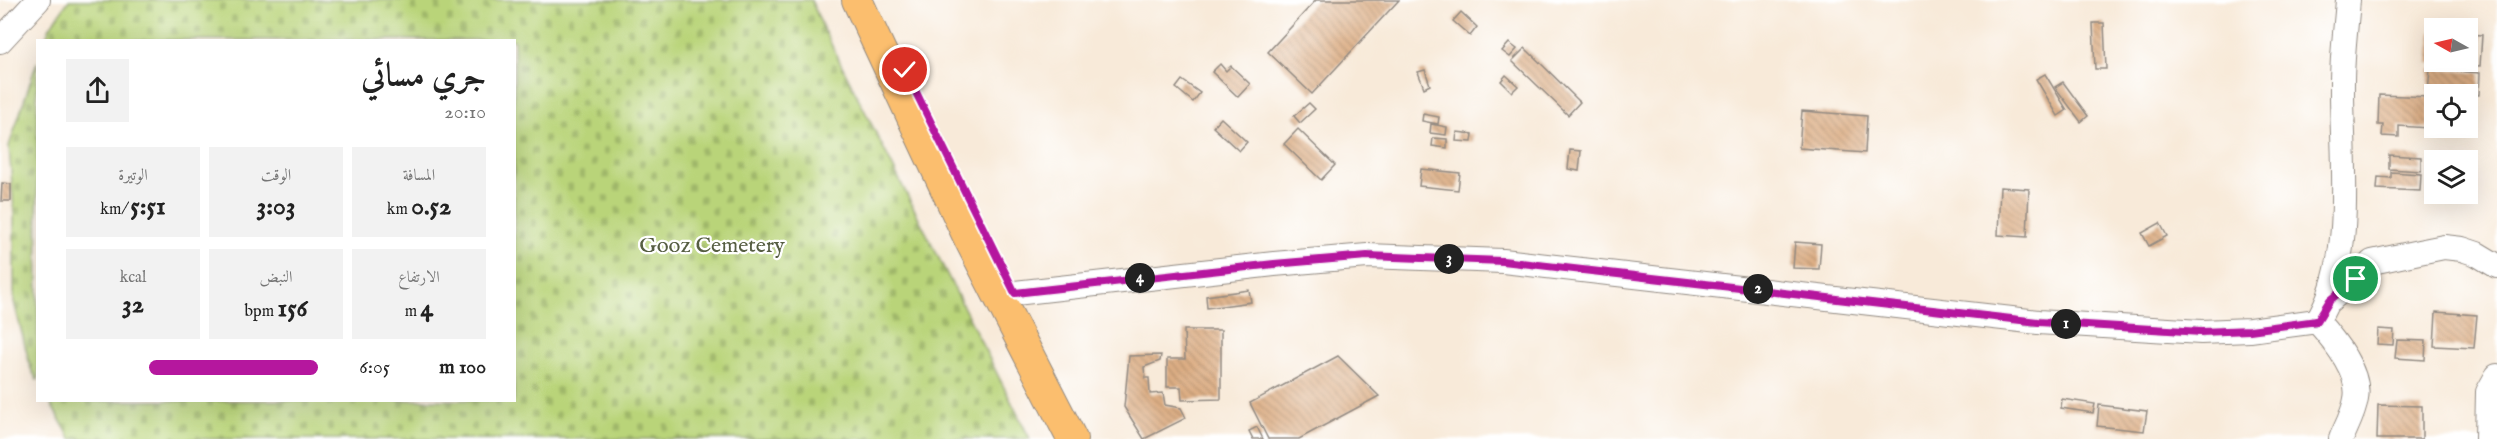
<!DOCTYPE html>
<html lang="ar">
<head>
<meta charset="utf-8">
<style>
  :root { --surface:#fff; --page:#f2f2f2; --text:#222; --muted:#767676; --accent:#b5179e }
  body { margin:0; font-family:"IM FELL English",Amiri,serif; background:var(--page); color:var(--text); direction:rtl; height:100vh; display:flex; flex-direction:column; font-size:22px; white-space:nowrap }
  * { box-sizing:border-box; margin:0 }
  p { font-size:20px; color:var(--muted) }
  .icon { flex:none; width:33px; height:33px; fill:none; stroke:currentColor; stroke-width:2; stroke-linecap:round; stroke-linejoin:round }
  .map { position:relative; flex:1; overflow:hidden; direction:ltr }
  .panel { position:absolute; left:36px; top:39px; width:480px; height:363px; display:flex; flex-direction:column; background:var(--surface); border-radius:0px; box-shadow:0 6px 24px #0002; direction:rtl }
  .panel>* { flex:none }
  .needle { width:39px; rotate:278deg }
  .tools { position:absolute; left:2424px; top:18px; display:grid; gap:12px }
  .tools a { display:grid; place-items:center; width:54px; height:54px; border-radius:0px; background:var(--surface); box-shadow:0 6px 24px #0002; font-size:30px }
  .pin { position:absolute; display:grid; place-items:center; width:51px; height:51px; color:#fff; margin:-26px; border:3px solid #fff; border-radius:50%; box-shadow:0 2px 6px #0007 }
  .km { position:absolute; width:30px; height:30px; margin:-15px; border-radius:50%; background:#222; color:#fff; font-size:16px; line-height:30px; text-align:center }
  .round { display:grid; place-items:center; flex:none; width:63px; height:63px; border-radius:0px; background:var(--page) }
  .summary { display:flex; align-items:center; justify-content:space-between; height:102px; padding:0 30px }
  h1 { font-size:33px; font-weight:700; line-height:45px }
  .stats { display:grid; grid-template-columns:repeat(3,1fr); gap:9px; height:102px; padding:6px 30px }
  .stats div { display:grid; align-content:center; border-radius:0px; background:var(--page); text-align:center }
  .stats b { font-size:26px; font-weight:700 }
  .stats small { font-size:16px; font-weight:400 }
  .stats p { font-size:16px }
  ul { padding:0 30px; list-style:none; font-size:20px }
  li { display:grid; grid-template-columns:96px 72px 1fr; align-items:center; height:45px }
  li i { height:15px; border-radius:8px; background:var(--accent) }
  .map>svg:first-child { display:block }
  .cemetery { fill:url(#cemetery-stones); stroke:#728052; stroke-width:1.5 }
  .building { fill:url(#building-back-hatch) }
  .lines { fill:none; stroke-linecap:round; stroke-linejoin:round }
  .minor-casing { stroke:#928a82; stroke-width:26 }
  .major-casing { stroke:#928a82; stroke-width:32 }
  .minor { stroke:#fff; stroke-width:24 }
  .major { stroke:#fbbe6e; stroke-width:30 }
  .cycleway-casing { stroke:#fff; stroke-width:13 }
  .cycleway { stroke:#00873e; stroke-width:9 }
  .route-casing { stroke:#fff; stroke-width:12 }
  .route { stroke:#b5179e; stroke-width:8 }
  .labels { text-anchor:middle; stroke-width:4.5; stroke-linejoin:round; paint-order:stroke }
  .park-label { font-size:22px; fill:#565e42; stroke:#fff }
</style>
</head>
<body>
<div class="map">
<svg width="2497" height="439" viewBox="0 0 2497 439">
  <defs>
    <pattern id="cemetery-stones" width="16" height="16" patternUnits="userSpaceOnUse" patternTransform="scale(1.5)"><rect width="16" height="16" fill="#b9d479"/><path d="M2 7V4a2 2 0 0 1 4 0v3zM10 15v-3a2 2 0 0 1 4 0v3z" fill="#9fb669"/></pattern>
    <pattern id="building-back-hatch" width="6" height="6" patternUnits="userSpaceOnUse" patternTransform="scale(1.5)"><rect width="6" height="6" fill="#ddae84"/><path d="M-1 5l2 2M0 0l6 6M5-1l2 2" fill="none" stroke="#b38e6c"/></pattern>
  </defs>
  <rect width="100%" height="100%" fill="#fff"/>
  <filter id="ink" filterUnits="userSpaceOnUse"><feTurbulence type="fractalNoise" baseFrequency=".0167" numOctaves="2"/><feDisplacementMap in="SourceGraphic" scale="12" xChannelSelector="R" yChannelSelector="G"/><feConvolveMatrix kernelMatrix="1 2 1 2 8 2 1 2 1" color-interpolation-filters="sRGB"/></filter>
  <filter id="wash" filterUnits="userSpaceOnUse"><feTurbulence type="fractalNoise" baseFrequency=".008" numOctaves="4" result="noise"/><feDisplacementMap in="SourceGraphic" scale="24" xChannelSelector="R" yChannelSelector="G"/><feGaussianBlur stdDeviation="1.35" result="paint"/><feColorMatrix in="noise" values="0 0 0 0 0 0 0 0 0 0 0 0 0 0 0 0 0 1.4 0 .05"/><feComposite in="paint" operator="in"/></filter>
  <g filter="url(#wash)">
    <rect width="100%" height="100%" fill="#f8ead9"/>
    <g class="cemetery">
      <polygon points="69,0 811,0 823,28 1030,439 71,439 49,401 514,400 514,40 45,40 50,27"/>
      <polygon points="37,62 38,380 37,380 31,369 14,302 14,211 9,146"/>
    </g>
    <g id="blocks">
      <g class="building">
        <polygon points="1316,0 1399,0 1312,94 1268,52"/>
        <polygon points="1461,12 1477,27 1470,36 1453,21"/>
        <polygon points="2093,23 2104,23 2106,69 2095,69"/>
        <polygon points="2431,32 2434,32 2434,62 2468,62 2468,34 2482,35 2480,66 2429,63"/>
        <polygon points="1509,43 1517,49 1510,57 1502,51"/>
        <polygon points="1525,48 1580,102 1568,115 1512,61"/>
        <polygon points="1220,64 1226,71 1231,66 1250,84 1238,97 1212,72"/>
        <polygon points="2430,69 2480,73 2479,95 2428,92"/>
        <polygon points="1425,70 1430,85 1424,88 1418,72"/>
        <polygon points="2045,74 2067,110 2058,116 2036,79"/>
        <polygon points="1506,75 1518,86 1512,92 1501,81"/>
        <polygon points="1182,80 1200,93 1193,102 1176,88"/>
        <polygon points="2063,82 2088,116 2081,122 2055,87"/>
        <polygon points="2379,95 2430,97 2428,128 2399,126 2399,137 2382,136 2383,125 2378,125"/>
        <polygon points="1309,103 1315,109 1300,123 1294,116"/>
        <polygon points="1802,111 1867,116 1865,153 1799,148"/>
        <polygon points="1423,114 1439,117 1438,124 1422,121"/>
        <polygon points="1221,118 1247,142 1239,151 1213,127"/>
        <polygon points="1431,124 1447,127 1446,135 1430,133"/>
        <polygon points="1298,129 1335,165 1321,180 1284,144"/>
        <polygon points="1457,132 1473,134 1472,142 1456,141"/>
        <polygon points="1433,138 1447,139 1447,148 1432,146"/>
        <polygon points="1570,150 1581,151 1579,171 1568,169"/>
        <polygon points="2389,155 2421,157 2421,171 2389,169"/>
        <polygon points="1421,169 1460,173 1458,190 1419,186"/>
        <polygon points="2391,172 2421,174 2420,191 2377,189 2378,177 2391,178"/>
        <polygon points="2,183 11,184 11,201 1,201"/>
        <polygon points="2000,187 2029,189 2027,237 1998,235"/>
        <polygon points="2160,223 2167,236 2149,246 2142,233"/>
        <polygon points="1795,242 1821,244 1819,269 1793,268"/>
        <polygon points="1249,290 1251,302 1207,308 1206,296"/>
        <polygon points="2436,312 2477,315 2474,348 2434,346"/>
        <polygon points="2378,329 2394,330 2393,345 2377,344"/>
        <polygon points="1184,330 1221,330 1221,399 1182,400 1181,387 1167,387 1167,359 1185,359"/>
        <polygon points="2397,340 2426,341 2425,360 2395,358"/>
        <polygon points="1161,355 1160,361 1144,367 1145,378 1149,378 1150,394 1163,393 1165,405 1181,408 1186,418 1144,439 1124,407 1129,356"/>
        <polygon points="1338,356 1379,396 1299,439 1268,439 1250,403"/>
        <polygon points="2062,399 2095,404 2093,413 2061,408"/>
        <polygon points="2099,405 2147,411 2144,431 2097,426"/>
        <polygon points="2378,405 2422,406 2422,439 2377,439"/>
        <polygon points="1257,427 1263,439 1253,439 1249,431"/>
      </g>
    </g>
  </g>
  <g filter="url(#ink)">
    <use href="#blocks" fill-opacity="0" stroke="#928a82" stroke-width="1.5"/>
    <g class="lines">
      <defs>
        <g id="minor">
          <polyline points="0,41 38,0"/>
          <polyline points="1015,293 1274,264 1367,256 1503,261 2038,322 2201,332 2250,330 2317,321"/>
          <polyline points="2330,300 2356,279 2372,262 2419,252 2444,247 2462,249 2477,254 2497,266"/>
          <path d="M2341,439C2346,427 2354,413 2356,399C2361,373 2334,340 2317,321C2357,257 2341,156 2342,83C2342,55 2346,27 2348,0"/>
          <polyline points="2487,439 2488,392 2497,376"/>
        </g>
        <polyline id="major" points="857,0 969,239 1072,439"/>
      </defs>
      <use href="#minor" class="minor-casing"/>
      <use href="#major" class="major-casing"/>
      <use href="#minor" class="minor"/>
      <use href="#major" class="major"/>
      <defs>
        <polyline id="cycleway" points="1015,293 1274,264 1367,256 1503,261 2038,322 2201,332 2250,330 2317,321"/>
      </defs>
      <use href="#cycleway" class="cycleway-casing"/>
      <use href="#cycleway" class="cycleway"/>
    </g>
  </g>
  <g class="lines" filter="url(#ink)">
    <defs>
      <polyline id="route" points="905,70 1015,293 1274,264 1367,256 1503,261 2038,322 2201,332 2250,330 2317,321 2330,300 2356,279"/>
    </defs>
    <use href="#route" class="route-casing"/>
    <use href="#route" class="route"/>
  </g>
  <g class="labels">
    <g class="park-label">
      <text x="712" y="252">Gooz Cemetery</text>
    </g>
  </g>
</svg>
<div class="tools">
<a><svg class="needle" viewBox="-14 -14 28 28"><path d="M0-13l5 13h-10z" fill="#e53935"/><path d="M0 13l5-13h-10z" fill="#767676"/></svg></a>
<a><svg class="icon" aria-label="locate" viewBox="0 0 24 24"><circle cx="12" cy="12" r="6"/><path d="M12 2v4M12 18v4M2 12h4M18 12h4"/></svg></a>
<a><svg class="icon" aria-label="layers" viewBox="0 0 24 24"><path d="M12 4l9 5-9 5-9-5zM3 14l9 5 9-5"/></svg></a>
</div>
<div class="pin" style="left:2356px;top:279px;background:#1e9e55"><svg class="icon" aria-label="arrive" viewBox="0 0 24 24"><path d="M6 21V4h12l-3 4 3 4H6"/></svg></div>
<div class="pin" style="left:905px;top:70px;background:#d93025"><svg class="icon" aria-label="check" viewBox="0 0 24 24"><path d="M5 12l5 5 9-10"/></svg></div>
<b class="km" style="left:2066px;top:324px">1</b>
<b class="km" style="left:1758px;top:289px">2</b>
<b class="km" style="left:1449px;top:259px">3</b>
<b class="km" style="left:1140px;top:278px">4</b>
<section class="panel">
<div class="summary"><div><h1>جري مسائي</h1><p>20:10</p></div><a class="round"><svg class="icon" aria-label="share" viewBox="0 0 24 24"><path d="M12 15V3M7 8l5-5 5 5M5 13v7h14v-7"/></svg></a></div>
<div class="stats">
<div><p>المسافة</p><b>0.52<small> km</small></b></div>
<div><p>الوقت</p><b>3:03</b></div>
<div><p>الوتيرة</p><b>5:51<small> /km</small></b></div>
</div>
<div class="stats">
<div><p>الارتفاع</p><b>4<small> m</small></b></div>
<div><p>النبض</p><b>156<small> bpm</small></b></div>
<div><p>kcal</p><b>32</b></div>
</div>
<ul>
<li><b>100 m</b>6:05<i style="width:67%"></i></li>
</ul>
</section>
</div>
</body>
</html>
